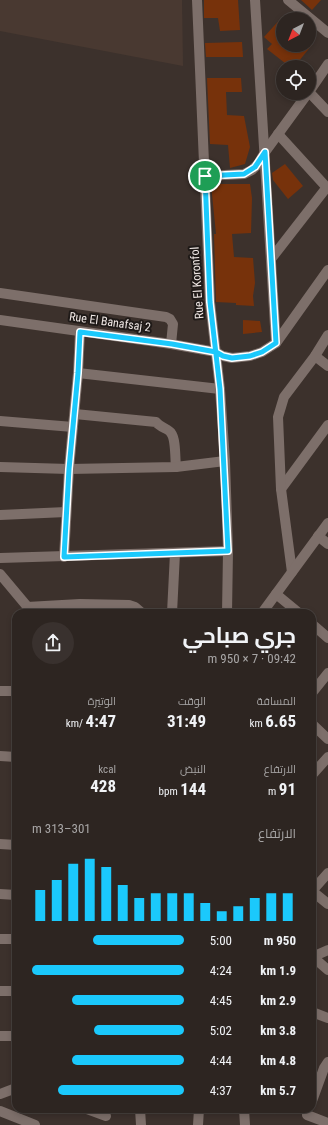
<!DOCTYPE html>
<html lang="ar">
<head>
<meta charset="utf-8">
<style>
  :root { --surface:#2d2521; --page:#39312e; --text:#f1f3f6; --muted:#a7a5a5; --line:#48423f; --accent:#1bc9fc }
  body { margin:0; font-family:"Roboto Condensed",Cairo,sans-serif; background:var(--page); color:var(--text); direction:rtl; height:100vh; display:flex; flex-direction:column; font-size:15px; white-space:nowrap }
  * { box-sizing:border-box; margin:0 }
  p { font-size:13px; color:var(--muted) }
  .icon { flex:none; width:22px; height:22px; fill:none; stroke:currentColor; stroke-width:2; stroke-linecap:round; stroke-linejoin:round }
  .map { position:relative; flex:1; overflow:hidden; direction:ltr }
  .panel { position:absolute; left:12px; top:609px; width:304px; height:504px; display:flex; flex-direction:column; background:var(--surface); border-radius:12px; box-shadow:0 2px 6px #0003,0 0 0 1px var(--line); direction:rtl }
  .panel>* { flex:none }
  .needle { width:26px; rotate:222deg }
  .controls { position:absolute; left:276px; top:12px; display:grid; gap:8px }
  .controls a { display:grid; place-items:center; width:40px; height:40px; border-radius:50%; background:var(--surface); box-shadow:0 2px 6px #0003,0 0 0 1px var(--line); font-size:20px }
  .pin { position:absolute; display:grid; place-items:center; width:34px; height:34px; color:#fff; margin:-17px; border:2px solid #fff; border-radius:50%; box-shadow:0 1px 4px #0007 }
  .round { display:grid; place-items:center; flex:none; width:42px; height:42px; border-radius:21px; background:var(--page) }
  .head { display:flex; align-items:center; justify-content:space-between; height:68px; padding:0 20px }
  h1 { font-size:22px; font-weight:700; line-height:30px }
  .metrics { display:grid; grid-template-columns:repeat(3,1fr); gap:6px; height:68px; padding:4px 20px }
  .metrics div { display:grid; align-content:center }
  .metrics b { font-size:17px; font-weight:700 }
  .metrics small { font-size:11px; font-weight:400 }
  .metrics p { font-size:11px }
  .chart { height:112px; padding:8px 20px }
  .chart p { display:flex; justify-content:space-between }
  .chart svg { width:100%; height:72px; margin-top:4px; stroke:var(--accent); stroke-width:6 }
  ul { padding:0 20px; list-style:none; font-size:13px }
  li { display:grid; grid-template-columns:64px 48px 1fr; align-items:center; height:30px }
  li i { height:10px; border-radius:5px; background:var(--accent) }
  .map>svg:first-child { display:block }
  .built { fill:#493931 }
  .building { fill:#77320b }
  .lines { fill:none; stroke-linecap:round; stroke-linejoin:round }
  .minor { stroke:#7d6f6a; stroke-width:10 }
  .route-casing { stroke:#fff; stroke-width:8 }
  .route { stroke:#1bc9fc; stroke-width:5 }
  .labels { text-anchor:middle; stroke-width:4; stroke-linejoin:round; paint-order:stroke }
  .street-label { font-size:12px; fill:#efe7e4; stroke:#1f1a18 }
</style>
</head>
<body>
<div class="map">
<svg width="328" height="1125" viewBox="0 0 328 1125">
  <rect width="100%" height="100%" fill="#3c312c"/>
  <polygon class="built" points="0,0 182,0 183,66 0,31"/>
  <g class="building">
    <polygon points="204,0 238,0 240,30 220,31 218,18 204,18"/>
    <polygon points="301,0 321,0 312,10"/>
    <polygon points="283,16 283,45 312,45 294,67 290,67 267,49 272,44 264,37"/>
    <polygon points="242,42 243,57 206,57 205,43"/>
    <polygon points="207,78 241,78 242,92 226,92 227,115 244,116 250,147 245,164 230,168 228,145 210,144"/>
    <polygon points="285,164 303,186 288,199 273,180 272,173"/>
    <polygon points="211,184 250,184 252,198 251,233 232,234 234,257 253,258 255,283 253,296 254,306 236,305 236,303 216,302 214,234 216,234"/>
    <polygon points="243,320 260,321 262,332 243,334"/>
  </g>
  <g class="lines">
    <g class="minor">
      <polyline points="197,0 210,302 220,389 225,461 228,551 227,613"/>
      <polyline points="255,0 276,343"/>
      <polyline points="288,0 328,33"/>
      <polyline points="309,92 328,64"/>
      <polyline points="309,92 328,112"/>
      <polyline points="278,134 328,189"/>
      <polyline points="205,176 244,174 252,170 258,164 265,152 308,93"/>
      <polyline points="271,259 327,187"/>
      <polyline points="0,293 166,317 170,319 173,324 171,344"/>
      <polyline points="0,320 171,344 216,352 223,356 232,358 250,356 262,352 276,343 328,270"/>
      <polyline points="315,356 328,366"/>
      <polyline points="78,373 220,389"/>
      <path d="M75,414L156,422C161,428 169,429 171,433C176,439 175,459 176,467"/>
      <polyline points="0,421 73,427"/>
      <polyline points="0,467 69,469 176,467 225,461"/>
      <polyline points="281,489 328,425"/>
      <polyline points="0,515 66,512"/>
      <polyline points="318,536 328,544"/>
      <polyline points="64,557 69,469 78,373 80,332"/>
      <polyline points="0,558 228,551"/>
      <polyline points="292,572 281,489 278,417 284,397 315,356 328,335"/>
      <polyline points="0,574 31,611"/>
      <polyline points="276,594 299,613"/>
      <polyline points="27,607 80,604 129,605 135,607 142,613"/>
      <polyline points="172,613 175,553"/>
      <polyline points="262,613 328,523"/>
      <polyline points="312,624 328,638"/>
      <polyline points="0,691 16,691"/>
      <polyline points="312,693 328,673"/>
      <polyline points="312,724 328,739"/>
      <polyline points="0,756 16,757"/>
      <polyline points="312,775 328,757"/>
      <polyline points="0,844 16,845"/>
      <polyline points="312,891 328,873"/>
      <polyline points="312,891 328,904"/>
      <polyline points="0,894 16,895"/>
      <polyline points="0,939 16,939"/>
      <polyline points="312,957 328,950"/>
      <polyline points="313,957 328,970"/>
      <polyline points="0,991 16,991"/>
      <polyline points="312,1012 328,1018"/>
      <polyline points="0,1036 16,1036"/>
      <polyline points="0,1094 16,1088"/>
      <polyline points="312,1101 324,1068 328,1062"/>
      <polyline points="87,1109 106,1116"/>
      <polyline points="140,1109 141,1125"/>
      <polyline points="244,1109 245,1125"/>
      <polyline points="0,1111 35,1125"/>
      <polyline points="307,1115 328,1123"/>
      <polyline points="198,1125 199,1109"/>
    </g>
  </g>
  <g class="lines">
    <defs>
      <polyline id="route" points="205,176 210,302 220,389 228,551 64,557 69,469 78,373 80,332 172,344 216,352 223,356 232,358 250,356 262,352 276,343 265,152 255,167 244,174 205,176"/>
    </defs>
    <use href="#route" class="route-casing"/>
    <use href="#route" class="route"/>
  </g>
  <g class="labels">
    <g class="street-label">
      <text transform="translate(197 283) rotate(-94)" y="4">Rue El Koronfol</text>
      <text transform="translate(110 322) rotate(8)" y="4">Rue El Banafsaj 2</text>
    </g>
  </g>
</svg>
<div class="controls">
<a><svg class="needle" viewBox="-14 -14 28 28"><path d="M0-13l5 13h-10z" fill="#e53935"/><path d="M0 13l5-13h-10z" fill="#a7a5a5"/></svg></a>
<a><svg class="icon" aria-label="locate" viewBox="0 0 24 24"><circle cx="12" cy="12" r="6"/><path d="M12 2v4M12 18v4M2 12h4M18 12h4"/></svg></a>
</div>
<div class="pin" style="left:205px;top:176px;background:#1e9e55"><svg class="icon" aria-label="arrive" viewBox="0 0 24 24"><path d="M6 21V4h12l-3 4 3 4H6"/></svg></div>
<section class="panel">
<div class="head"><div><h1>جري صباحي</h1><p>09:42 · 7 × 950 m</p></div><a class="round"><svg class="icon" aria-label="share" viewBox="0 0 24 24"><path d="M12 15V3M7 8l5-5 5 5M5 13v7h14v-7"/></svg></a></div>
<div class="metrics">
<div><p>المسافة</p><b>6.65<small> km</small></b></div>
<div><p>الوقت</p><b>31:49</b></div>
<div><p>الوتيرة</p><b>4:47<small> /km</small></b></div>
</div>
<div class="metrics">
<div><p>الارتفاع</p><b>91<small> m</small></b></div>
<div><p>النبض</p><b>144<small> bpm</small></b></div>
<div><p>kcal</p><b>428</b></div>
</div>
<div class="chart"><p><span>الارتفاع</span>301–313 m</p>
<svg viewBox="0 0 160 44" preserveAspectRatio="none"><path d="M5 44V25M15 44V19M25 44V9M35 44V6M45 44V11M55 44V22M65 44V30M75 44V27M85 44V27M95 44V27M105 44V33M115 44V38M125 44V35M135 44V30M145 44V27M155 44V27"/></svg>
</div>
<ul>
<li><b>950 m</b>5:00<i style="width:60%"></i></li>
<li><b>1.9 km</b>4:24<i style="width:100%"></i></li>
<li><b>2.9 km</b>4:45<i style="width:74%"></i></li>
<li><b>3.8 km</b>5:02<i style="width:59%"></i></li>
<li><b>4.8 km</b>4:44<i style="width:74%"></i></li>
<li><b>5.7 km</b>4:37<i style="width:83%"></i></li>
</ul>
</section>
</div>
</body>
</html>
